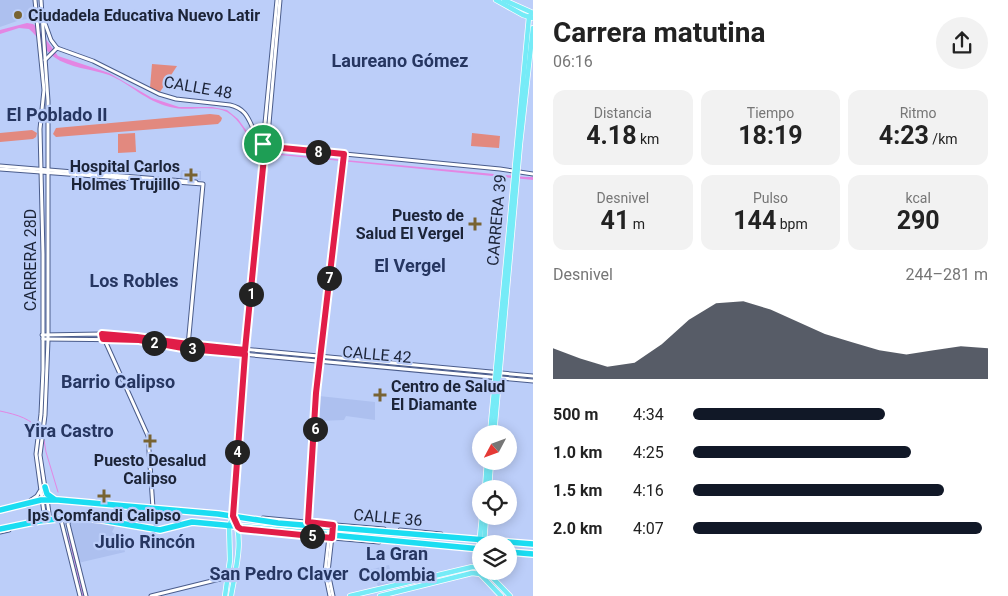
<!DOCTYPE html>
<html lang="es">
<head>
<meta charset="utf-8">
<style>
  :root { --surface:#fff; --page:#f2f2f2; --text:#222; --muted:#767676; --accent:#111827 }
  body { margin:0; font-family:Roboto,sans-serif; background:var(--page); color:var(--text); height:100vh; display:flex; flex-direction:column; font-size:19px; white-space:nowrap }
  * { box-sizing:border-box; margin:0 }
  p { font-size:16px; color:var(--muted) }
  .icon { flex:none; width:28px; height:28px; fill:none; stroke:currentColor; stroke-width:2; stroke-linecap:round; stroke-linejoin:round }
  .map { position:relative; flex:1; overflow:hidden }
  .sheet { display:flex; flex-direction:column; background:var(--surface); width:475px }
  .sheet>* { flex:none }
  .needle { width:32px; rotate:229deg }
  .fabs { position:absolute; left:472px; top:425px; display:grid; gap:10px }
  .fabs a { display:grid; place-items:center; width:45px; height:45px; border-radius:50%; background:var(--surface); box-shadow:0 2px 12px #0003; font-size:25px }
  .pin { position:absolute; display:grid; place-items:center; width:42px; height:42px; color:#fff; margin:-21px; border:2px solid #fff; border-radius:50%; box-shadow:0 1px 5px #0007 }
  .km { position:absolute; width:25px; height:25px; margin:-12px; border-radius:50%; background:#222; color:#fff; font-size:14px; line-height:25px; text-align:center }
  .round { display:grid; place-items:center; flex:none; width:52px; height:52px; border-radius:26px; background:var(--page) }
  .summary { display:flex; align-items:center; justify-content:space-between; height:85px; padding:0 20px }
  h1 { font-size:28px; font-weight:700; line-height:38px }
  .stats { display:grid; grid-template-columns:repeat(3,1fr); gap:8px; height:85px; padding:5px 20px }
  .stats div { display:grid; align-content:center; border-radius:12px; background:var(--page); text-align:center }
  .stats b { font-size:25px; font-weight:700 }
  .stats small { font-size:14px; font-weight:400 }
  .stats p { font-size:14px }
  .chart { height:140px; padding:10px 20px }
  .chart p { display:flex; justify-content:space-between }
  .chart svg { width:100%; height:90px; margin-top:5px; fill:var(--accent); opacity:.7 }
  ul { padding:0 20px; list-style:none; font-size:16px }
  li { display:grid; grid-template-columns:80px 60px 1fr; align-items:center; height:38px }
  li i { height:12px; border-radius:6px; background:var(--accent) }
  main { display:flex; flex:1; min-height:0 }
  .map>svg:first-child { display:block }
  .built { fill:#adc0ef }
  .green { fill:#e2897f }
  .water { fill:#e386e3 }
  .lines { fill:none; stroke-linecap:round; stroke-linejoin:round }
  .stream { stroke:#e386e3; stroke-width:1 }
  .minor-casing { stroke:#4a5c8b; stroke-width:5 }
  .major-casing { stroke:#fff; stroke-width:6 }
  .highway-casing { stroke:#fff; stroke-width:8 }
  .minor { stroke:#fff; stroke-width:3 }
  .major { stroke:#76ebf7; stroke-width:4.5 }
  .highway { stroke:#1bddf2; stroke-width:5.5 }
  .route-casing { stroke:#fff; stroke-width:10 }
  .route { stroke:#e11d48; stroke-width:6 }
  .poi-dot { fill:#786332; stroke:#bccef9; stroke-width:2 }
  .labels { text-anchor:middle; stroke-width:4.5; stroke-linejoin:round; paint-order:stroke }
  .poi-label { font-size:16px; font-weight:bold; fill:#1c2438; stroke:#bccef9; text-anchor:start }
  .street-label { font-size:16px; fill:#1c2438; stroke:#bccef9 }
  .neighbourhood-label { font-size:18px; font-weight:bold; fill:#263661; stroke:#bccef9 }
</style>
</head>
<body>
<main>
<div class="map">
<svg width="533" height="596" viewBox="0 0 533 596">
  <rect width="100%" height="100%" fill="#bccef9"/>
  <g class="built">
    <polygon points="0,0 35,0 37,18 20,20 0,27"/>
    <polygon points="181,170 201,171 201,180 180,179"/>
    <polygon points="319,396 375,402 375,420 346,416 344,420 318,421"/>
    <polygon points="72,518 109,522 115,526 112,532 121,539 125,552 78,563 69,520"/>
    <polygon points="389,565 393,583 378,587 375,577 371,577 369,570"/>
  </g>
  <g class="green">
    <polygon points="152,64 177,66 160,92 150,88"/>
    <polygon points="210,114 219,115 222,118 221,121 218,124 56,137 53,134 56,128"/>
    <polygon points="32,130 37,133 36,137 33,139 0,142 0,133"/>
    <polygon points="135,133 136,152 118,153 118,134"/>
    <polygon points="472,133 500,136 499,148 471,146"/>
  </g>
  <path class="water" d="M27,23L33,24L37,27L58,56L109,73L152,98L179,107H212L227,110L238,119L256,144L271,153L526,177H533V180L270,154C246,146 246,123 227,112C212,104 188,112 170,107C145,101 131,84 109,75C92,69 69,68 54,57C44,50 39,37 29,29L19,28L0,34V30Z"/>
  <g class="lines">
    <g class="stream">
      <path d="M0,411C18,415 31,418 42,433"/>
      <polyline points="44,440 46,452 58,492"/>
      <polyline points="68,534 83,596"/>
    </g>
    <defs>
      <g id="minor">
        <polyline points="35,0 44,90 40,129 43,254 43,370 41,414 36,454 45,520"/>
        <polyline points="41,0 48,101 48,340 45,415 40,455 45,488"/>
        <polyline points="42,15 51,40 57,48"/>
        <path d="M57,48L93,61L159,94L176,99L230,105C257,111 246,138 272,147L500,169L533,174"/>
        <polyline points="45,60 57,48"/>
        <polyline points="263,144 277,0"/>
        <polyline points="0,166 196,182"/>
        <polyline points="0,169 203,184 188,346"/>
        <polyline points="102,334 148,436 153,508"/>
        <polyline points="42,335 102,334 137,337 188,344 533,376"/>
        <polyline points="43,339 139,340 188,349 533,381"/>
        <polyline points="47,499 50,520"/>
        <polyline points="31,500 37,496 40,491"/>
        <polyline points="233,516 245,354 263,159 265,147 267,146 280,0"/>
        <polyline points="72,518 69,520 68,524 86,596"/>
        <polyline points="263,518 327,524"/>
        <polyline points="61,520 80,596"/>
        <polyline points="308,522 317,393 344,155"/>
        <polyline points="336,525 384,529"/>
        <polyline points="333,527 328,572 333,596"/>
        <polyline points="330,528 325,572 330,596"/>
        <polyline points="400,530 441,534"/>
        <polyline points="0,532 9,530"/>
        <polyline points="275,533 379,542"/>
        <polyline points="151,596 228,577"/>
      </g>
      <g id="major">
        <polyline points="496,0 523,15 533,18"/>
        <polyline points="504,0 533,13"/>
        <polyline points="490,434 529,17 532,13"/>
        <polyline points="494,434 520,144 533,28"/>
        <polyline points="485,489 487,461"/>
        <polyline points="489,489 491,461"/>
        <polyline points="482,516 477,568 480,574 501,596"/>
        <polyline points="484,544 486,516"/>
        <polyline points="481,560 481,565"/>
        <polyline points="486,571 510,596"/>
        <polyline points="225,596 230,560 229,526 233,516"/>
        <path d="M231,596C235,571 245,539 233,516"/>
        <polyline points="350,596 472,567 481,567"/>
        <polyline points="380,596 472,573 480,574"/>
      </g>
      <g id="highway">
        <polyline points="45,487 47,494 54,499"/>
        <polyline points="0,510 41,500 58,500 218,514 278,523 533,544"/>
        <polyline points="0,529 39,521 75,517 102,520 160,530 192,522 481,549"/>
        <polyline points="509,552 533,554"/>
      </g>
    </defs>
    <use href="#minor" class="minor-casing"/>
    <use href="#major" class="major-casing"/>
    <use href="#highway" class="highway-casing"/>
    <use href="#minor" class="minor"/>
    <use href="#major" class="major"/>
    <use href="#highway" class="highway"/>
  </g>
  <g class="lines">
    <defs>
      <polyline id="route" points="263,144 265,147 245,350 188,344 188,349 139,340 103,339 102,334 137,337 188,344 188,349 245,354 233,516 238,527 241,529 332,538 333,525 308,522 316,393 344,154 272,147 263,144"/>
    </defs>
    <use href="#route" class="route-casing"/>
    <use href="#route" class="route"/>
  </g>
  <g class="poi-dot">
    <circle cx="18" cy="15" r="5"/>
    <path d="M188.5 167.5h5v5h5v5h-5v5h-5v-5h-5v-5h5z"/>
    <path d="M472.5 216.5h5v5h5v5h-5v5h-5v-5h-5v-5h5z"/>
    <path d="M377.5 387.5h5v5h5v5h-5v5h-5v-5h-5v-5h5z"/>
    <path d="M147.5 433.5h5v5h5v5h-5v5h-5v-5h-5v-5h5z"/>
    <path d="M101.5 488.5h5v5h5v5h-5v5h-5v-5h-5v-5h5z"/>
  </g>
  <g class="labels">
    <g class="poi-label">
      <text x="28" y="21">Ciudadela Educativa Nuevo Latir</text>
      <text x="180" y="172" text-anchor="end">Hospital Carlos<tspan x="180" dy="18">Holmes Trujillo</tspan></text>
      <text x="464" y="221" text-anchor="end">Puesto de<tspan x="464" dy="18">Salud El Vergel</tspan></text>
      <text x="391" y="392">Centro de Salud<tspan x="391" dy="18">El Diamante</tspan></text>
      <text x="150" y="466" text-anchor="middle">Puesto Desalud<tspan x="150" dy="18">Calipso</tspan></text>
      <text x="104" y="521" text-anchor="middle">Ips Comfandi Calipso</text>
    </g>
    <g class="street-label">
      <text transform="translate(198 87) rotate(10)" y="6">CALLE 48</text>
      <text transform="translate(496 220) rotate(-85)" y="6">CARRERA 39</text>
      <text transform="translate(30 260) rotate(-90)" y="6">CARRERA 28D</text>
      <text transform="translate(377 354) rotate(5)" y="6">CALLE 42</text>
      <text transform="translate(388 517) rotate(5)" y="6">CALLE 36</text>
    </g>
    <g class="neighbourhood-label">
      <text x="400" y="67">Laureano Gómez</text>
      <text x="57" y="121">El Poblado II</text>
      <text x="410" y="272">El Vergel</text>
      <text x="134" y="287">Los Robles</text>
      <text x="118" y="388">Barrio Calipso</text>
      <text x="69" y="437">Yira Castro</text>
      <text x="145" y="548">Julio Rincón</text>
      <text x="397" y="560">La Gran<tspan x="397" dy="21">Colombia</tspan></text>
      <text x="279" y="580">San Pedro Claver</text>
    </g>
  </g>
</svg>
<div class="fabs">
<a><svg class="needle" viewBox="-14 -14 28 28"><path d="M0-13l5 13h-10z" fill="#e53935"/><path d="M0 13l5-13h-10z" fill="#767676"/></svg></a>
<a><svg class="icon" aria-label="locate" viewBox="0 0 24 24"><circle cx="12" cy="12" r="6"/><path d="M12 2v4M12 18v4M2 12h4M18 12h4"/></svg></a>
<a><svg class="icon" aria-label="layers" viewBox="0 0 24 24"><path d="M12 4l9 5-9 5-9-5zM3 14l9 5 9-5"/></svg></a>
</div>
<div class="pin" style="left:263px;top:144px;background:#1e9e55"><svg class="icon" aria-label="arrive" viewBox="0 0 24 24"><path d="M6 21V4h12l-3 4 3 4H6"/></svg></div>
<b class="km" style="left:251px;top:294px">1</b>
<b class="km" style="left:154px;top:343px">2</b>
<b class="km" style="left:192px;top:349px">3</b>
<b class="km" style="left:237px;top:452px">4</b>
<b class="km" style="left:312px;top:536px">5</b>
<b class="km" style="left:315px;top:429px">6</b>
<b class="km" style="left:329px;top:278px">7</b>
<b class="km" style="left:318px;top:152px">8</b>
</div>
<section class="sheet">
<div class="summary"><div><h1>Carrera matutina</h1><p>06:16</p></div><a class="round"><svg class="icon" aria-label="share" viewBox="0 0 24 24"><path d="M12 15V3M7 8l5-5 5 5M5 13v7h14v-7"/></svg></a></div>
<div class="stats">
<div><p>Distancia</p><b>4.18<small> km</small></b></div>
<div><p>Tiempo</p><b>18:19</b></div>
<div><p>Ritmo</p><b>4:23<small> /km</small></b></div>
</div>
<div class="stats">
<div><p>Desnivel</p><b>41<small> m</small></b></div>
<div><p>Pulso</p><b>144<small> bpm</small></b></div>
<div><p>kcal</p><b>290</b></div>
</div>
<div class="chart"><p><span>Desnivel</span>244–281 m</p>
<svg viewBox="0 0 160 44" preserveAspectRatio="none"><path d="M0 44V29L10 34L20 38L30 36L40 27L50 15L60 7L70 6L80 10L90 16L100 22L110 26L120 30L130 32L140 30L150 28L160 29V44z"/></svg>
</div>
<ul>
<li><b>500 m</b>4:34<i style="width:65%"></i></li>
<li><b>1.0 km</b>4:25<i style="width:74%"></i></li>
<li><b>1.5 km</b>4:16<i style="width:85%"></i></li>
<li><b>2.0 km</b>4:07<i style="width:98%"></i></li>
</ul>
</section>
</main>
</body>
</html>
